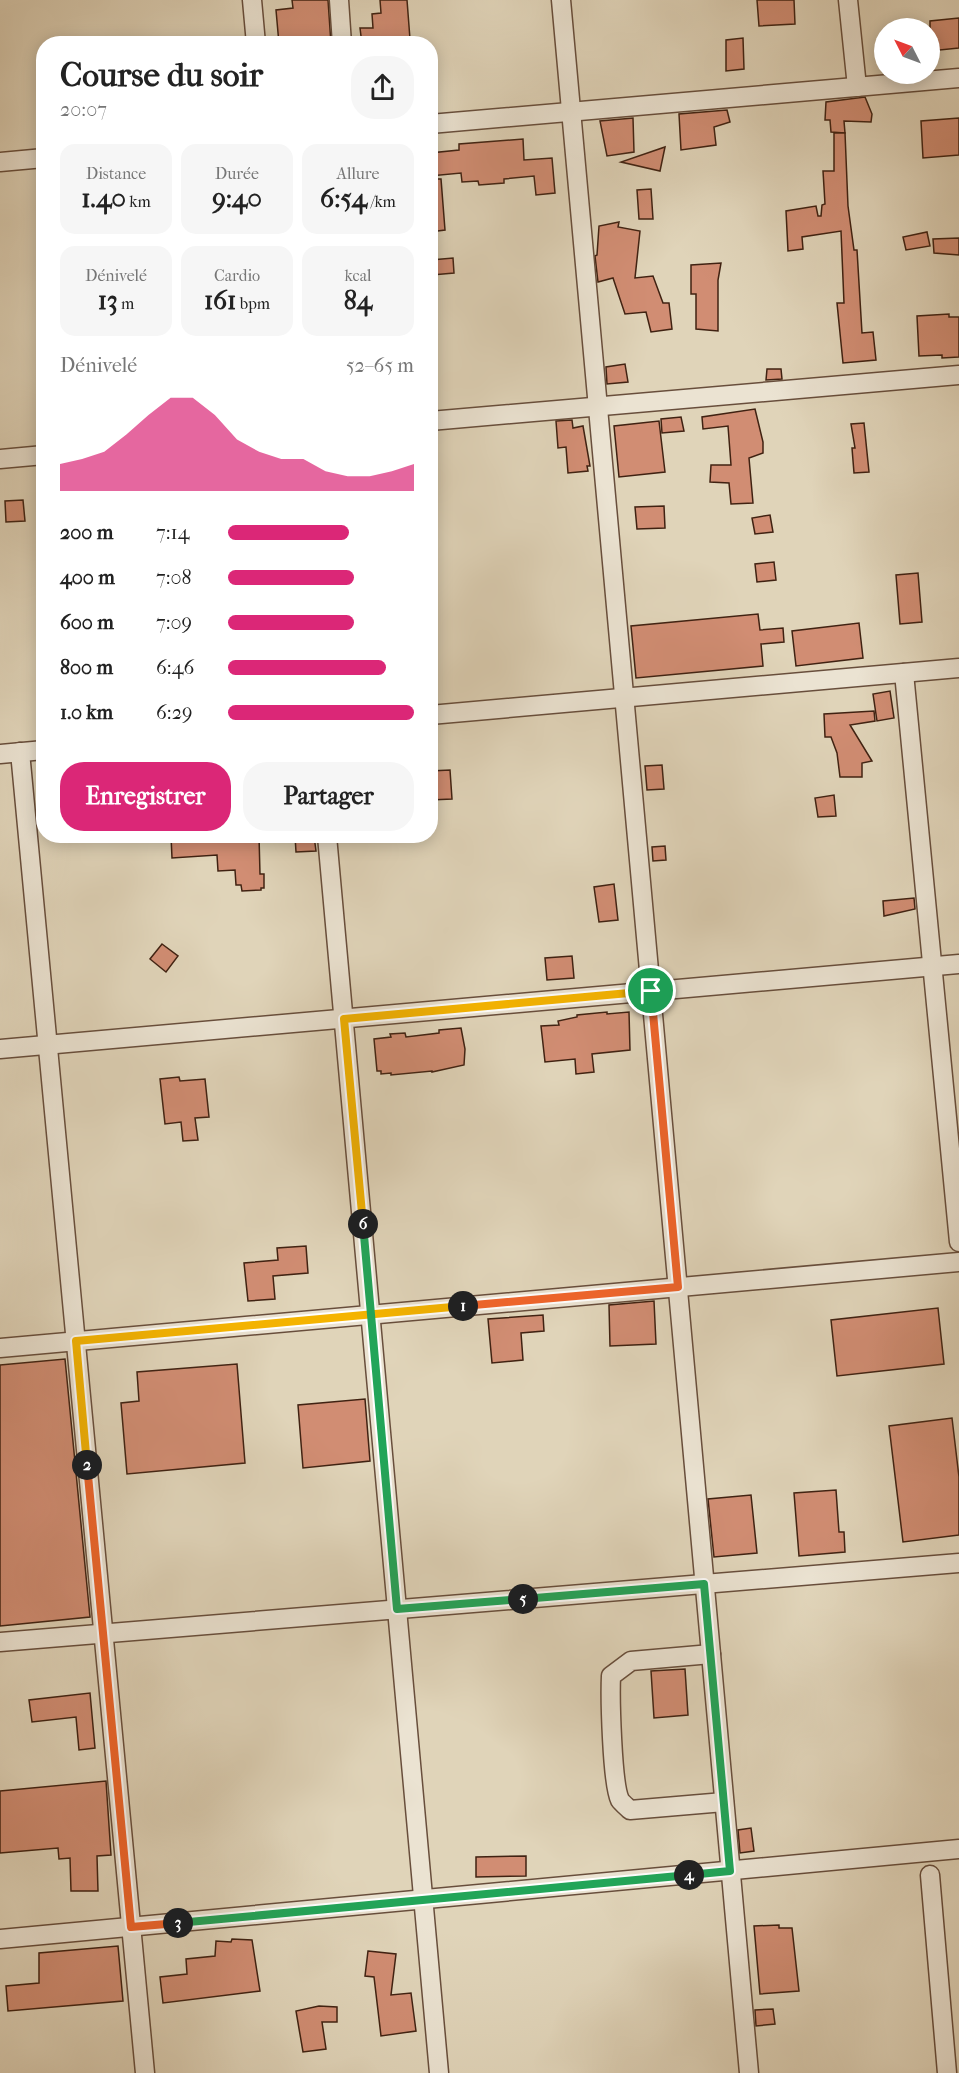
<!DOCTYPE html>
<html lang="fr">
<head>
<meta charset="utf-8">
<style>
  :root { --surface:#fff; --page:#f6f6f6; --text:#222; --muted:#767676; --accent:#db2777 }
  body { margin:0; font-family:"IM FELL French Canon",serif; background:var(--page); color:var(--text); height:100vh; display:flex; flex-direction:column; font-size:22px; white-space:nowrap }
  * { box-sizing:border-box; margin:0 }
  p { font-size:20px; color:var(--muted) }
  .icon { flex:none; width:33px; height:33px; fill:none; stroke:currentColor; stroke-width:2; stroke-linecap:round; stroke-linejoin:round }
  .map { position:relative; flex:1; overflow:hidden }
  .sheet { position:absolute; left:36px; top:36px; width:402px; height:807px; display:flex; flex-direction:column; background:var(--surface); border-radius:24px; box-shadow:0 3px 15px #0003 }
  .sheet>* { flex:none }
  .needle { width:39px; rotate:312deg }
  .buttons { position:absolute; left:874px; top:18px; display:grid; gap:12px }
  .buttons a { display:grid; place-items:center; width:66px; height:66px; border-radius:50%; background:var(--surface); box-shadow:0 3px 15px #0003; font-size:30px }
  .pin { position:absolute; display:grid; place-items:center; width:51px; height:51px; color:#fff; margin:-26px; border:3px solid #fff; border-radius:50%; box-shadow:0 2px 6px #0007 }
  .km { position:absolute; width:30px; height:30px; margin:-15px; border-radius:50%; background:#222; color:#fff; font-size:16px; line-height:30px; text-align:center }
  .round { display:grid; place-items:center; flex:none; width:63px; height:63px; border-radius:24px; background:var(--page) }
  .overview { display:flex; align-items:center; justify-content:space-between; height:102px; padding:0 24px }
  h1 { font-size:33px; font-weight:700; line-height:45px }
  .metrics { display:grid; grid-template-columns:repeat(3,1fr); gap:9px; height:102px; padding:6px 24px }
  .metrics div { display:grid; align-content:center; border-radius:15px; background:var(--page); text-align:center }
  .metrics b { font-size:26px; font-weight:700 }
  .metrics small { font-size:16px; font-weight:400 }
  .metrics p { font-size:16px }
  .chart { height:168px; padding:12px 24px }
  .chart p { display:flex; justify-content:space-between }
  .chart svg { width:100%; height:108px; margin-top:6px; fill:var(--accent); opacity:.7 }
  .primary-button { display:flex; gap:12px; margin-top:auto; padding:12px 24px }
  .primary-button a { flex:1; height:69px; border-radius:24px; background:var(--accent); color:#fff; font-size:24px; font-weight:700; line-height:69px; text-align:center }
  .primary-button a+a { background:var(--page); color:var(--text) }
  ul { padding:0 24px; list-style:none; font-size:20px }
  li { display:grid; grid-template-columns:96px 72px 1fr; align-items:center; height:45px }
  li i { height:15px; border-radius:8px; background:var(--accent) }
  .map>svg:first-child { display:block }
  .building { fill:#d18d73; stroke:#402212; stroke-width:1.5 }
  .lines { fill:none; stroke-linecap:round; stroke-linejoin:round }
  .minor-casing { stroke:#684e3c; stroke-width:21 }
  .minor { stroke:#ebe3d2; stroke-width:18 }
  .split-1-casing { stroke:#fff; stroke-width:12 }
  .split-2-casing { stroke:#fff; stroke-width:12 }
  .split-3-casing { stroke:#fff; stroke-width:12 }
  .split-4-casing { stroke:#fff; stroke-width:12 }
  .split-5-casing { stroke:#fff; stroke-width:12 }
  .split-6-casing { stroke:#fff; stroke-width:12 }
  .split-7-casing { stroke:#fff; stroke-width:12 }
  .split-1 { stroke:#f0652b; stroke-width:8 }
  .split-2 { stroke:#f5b400; stroke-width:8 }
  .split-3 { stroke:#f0652b; stroke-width:8 }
  .split-4 { stroke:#22a559; stroke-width:8 }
  .split-5 { stroke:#22a559; stroke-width:8 }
  .split-6 { stroke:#22a559; stroke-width:8 }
  .split-7 { stroke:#f5b400; stroke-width:8 }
</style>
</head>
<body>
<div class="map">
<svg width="959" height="2073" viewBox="0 0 959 2073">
  <rect width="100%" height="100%" fill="#e0d4b9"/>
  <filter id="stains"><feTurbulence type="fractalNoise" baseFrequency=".00333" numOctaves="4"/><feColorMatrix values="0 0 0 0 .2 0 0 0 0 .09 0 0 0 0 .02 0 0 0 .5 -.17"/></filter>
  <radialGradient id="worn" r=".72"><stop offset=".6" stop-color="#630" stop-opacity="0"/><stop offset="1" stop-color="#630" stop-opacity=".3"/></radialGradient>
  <g class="building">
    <polygon points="292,0 328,0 331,44 279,44 276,10 293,8"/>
    <polygon points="380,0 407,0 410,39 362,44 360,28 373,28 372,14 381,13"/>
    <polygon points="757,0 794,0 795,24 759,26"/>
    <polygon points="959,18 959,48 930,51 930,21"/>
    <polygon points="743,38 744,69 726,71 726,40"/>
    <polygon points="865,97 872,114 871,122 844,121 845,133 831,132 830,120 825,120 826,102"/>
    <polygon points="727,110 730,122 714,127 716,145 681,150 679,114"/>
    <polygon points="633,118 634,152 607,156 600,121"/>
    <polygon points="959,118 959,155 923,158 921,121"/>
    <polygon points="834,133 845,133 848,206 854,250 857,250 862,333 873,332 876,360 843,363 837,303 844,303 841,231 802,237 803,249 788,251 786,211 816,206 818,216 821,216 822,205 825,204 823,171 834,171"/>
    <polygon points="523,139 524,160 552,158 555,193 536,195 534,176 504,179 504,183 479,185 478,181 462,182 461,173 430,176 430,153 459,150 459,144"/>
    <polygon points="665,147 660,171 621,162"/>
    <polygon points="430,179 441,179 445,230 430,232"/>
    <polygon points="651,189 653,219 639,219 637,190"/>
    <polygon points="619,222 618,227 640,231 635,278 653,276 663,303 669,303 672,329 651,332 646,312 625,314 613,278 598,282 595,256 597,255 599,226"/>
    <polygon points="927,232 930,246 906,250 903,237"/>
    <polygon points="959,238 959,255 934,253 933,239"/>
    <polygon points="453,258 454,273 432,275 431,260"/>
    <polygon points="721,263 718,280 718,331 696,329 696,294 691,294 691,265"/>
    <polygon points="949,314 949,317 959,317 959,357 942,358 942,355 919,356 917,316"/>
    <polygon points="625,364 628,382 607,384 606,367"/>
    <polygon points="767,369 781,369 782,379 766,380"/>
    <polygon points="755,409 763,442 763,453 749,458 753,503 731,504 729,483 710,482 711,465 731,465 728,426 703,429 702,417"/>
    <polygon points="681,417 684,431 662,433 661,419"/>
    <polygon points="572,420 573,428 583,426 590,466 587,466 588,471 568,473 566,447 558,448 556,421"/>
    <polygon points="659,421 665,472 619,477 614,426"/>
    <polygon points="864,423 869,472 854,473 852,448 855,448 851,424"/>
    <polygon points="23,500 25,521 6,522 5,501"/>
    <polygon points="664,506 665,528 637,529 635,507"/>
    <polygon points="770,515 773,532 755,534 752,518"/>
    <polygon points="774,562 776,580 757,582 755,564"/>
    <polygon points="918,573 922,622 900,624 896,575"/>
    <polygon points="758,614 760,630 783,628 784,642 761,644 763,666 636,678 631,626"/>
    <polygon points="859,623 863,658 796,666 792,631"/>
    <polygon points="890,691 894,718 877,721 873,694"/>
    <polygon points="874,711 875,721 850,725 872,761 862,763 862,777 840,777 837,753 831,737 825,737 824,714"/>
    <polygon points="662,765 664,789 647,790 645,766"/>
    <polygon points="450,770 452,799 430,800 430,771"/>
    <polygon points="834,795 836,816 818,817 815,798"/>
    <polygon points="171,836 259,836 260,874 264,874 264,888 261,888 261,890 242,891 241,885 236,885 235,870 218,871 217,855 172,858"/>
    <polygon points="295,836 314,836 316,851 296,852"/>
    <polygon points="665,846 666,860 653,861 652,847"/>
    <polygon points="614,884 618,920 599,922 594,887"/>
    <polygon points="914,898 915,909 884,916 883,901"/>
    <polygon points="162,944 178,956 166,972 150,959"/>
    <polygon points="572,956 574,978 547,980 545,958"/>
    <polygon points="607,1012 607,1014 629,1012 630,1050 592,1054 594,1072 576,1074 575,1059 545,1062 541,1026 559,1025 558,1021 577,1017 577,1015"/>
    <polygon points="461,1028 465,1049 464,1065 432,1072 432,1071 391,1075 391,1073 381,1074 381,1071 377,1071 374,1039 391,1037 390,1034 405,1033 406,1037 439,1033 439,1030"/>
    <polygon points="179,1077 180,1081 205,1079 209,1117 195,1118 198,1140 183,1141 181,1122 165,1124 160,1079"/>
    <polygon points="306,1246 308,1273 273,1276 275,1299 248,1301 244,1263 278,1260 277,1248"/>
    <polygon points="654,1301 656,1344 610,1346 609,1305"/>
    <polygon points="938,1308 944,1364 837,1376 831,1320"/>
    <polygon points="543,1315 544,1331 521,1333 523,1360 492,1363 488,1319"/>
    <polygon points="65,1359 90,1617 0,1626 0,1365"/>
    <polygon points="237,1364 245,1463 127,1474 121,1403 139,1401 137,1372"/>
    <polygon points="365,1399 370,1461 303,1468 298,1405"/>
    <polygon points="952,1418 959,1477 959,1535 903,1542 889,1426"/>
    <polygon points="836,1490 839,1532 844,1532 845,1552 799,1556 794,1493"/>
    <polygon points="751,1495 757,1553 714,1557 708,1499"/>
    <polygon points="685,1669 688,1715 654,1718 651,1671"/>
    <polygon points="90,1693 95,1748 79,1750 76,1717 32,1722 29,1700"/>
    <polygon points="106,1781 111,1855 97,1856 98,1891 71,1891 70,1858 59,1859 58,1848 0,1853 0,1791"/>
    <polygon points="751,1828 754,1851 740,1853 738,1830"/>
    <polygon points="526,1856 526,1876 476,1877 476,1857"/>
    <polygon points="779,1925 779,1928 792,1928 799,1991 760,1994 754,1926"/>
    <polygon points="232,1939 252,1940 260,1991 163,2003 160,1977 187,1974 186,1959 215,1956 216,1941 231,1942"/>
    <polygon points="118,1946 123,2001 8,2011 6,1986 39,1983 39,1953"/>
    <polygon points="368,1951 396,1954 391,1995 411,1993 416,2031 381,2036 374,1977 365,1976"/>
    <polygon points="319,2006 337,2007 337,2022 322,2022 326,2049 303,2052 296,2011"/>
    <polygon points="773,2009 775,2024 756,2026 755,2010"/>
  </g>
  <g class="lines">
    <defs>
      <g id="minor">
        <polyline points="252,0 256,44"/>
        <polyline points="339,0 342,44"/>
        <polyline points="561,0 749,2073"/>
        <polyline points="848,0 857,87"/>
        <polyline points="430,124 959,78"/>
        <polyline points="0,162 44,158"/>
        <polyline points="430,421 959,375"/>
        <polyline points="0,459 44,455"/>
        <polyline points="904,673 959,1242"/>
        <polyline points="430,715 959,668"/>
        <polyline points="20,752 145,2073"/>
        <polyline points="0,754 44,750"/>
        <polyline points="327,836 439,2073"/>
        <polyline points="0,1049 959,964"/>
        <polyline points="0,1348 959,1262"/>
        <polyline points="0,1642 959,1563"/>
        <path d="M711,1654L631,1661L611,1676C610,1697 612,1784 620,1800C622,1803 627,1807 630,1810L724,1802"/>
        <polyline points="930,1875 947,2073"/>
        <polyline points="0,1939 959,1849"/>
      </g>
    </defs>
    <use href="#minor" class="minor-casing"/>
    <use href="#minor" class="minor"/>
  </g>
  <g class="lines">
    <defs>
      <polyline id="split-1" points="463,1306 678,1287 651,991"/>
      <polyline id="split-2" points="87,1465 76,1341 463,1306"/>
      <polyline id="split-3" points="87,1465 131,1927 178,1923"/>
      <polyline id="split-4" points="178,1923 689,1875"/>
      <polyline id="split-5" points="523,1599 704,1584 730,1871 689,1875"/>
      <polyline id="split-6" points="363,1224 397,1609 523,1599"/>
      <polyline id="split-7" points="363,1224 344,1019 651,991"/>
    </defs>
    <use href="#split-1" class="split-1-casing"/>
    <use href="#split-2" class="split-2-casing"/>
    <use href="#split-3" class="split-3-casing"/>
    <use href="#split-4" class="split-4-casing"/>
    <use href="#split-5" class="split-5-casing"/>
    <use href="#split-6" class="split-6-casing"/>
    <use href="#split-7" class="split-7-casing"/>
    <use href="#split-1" class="split-1"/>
    <use href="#split-2" class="split-2"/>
    <use href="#split-3" class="split-3"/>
    <use href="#split-4" class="split-4"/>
    <use href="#split-5" class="split-5"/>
    <use href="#split-6" class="split-6"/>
    <use href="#split-7" class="split-7"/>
  </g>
  <rect width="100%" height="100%" filter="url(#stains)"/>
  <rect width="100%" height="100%" fill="url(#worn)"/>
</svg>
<div class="buttons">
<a><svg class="needle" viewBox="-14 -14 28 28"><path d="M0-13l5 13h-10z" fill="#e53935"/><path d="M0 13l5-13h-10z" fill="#767676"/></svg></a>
</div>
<div class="pin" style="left:651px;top:991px;background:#1e9e55"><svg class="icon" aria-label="arrive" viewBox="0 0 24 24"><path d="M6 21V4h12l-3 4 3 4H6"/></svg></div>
<b class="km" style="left:463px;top:1306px">1</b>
<b class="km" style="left:87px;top:1465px">2</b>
<b class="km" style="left:178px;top:1923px">3</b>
<b class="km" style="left:689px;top:1875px">4</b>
<b class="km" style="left:523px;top:1599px">5</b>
<b class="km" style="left:363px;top:1224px">6</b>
<section class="sheet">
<div class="overview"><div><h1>Course du soir</h1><p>20:07</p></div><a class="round"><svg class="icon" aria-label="share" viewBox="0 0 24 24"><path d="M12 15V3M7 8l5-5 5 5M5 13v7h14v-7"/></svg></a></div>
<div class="metrics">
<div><p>Distance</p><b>1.40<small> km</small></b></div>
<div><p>Durée</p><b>9:40</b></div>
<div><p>Allure</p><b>6:54<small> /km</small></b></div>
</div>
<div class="metrics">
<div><p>Dénivelé</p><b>13<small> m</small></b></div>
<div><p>Cardio</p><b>161<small> bpm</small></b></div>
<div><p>kcal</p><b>84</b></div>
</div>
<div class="chart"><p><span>Dénivelé</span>52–65 m</p>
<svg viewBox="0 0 160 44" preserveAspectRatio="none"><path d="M0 44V33L10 31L20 28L30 21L40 13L50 6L60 6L70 13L80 23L90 28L100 31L110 31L120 36L130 38L140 38L150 36L160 33V44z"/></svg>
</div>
<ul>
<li><b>200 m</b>7:14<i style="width:65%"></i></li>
<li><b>400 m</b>7:08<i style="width:68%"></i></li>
<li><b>600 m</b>7:09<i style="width:68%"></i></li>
<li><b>800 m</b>6:46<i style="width:85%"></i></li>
<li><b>1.0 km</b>6:29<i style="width:100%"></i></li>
</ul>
<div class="primary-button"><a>Enregistrer</a><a>Partager</a></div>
</section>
</div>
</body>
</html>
